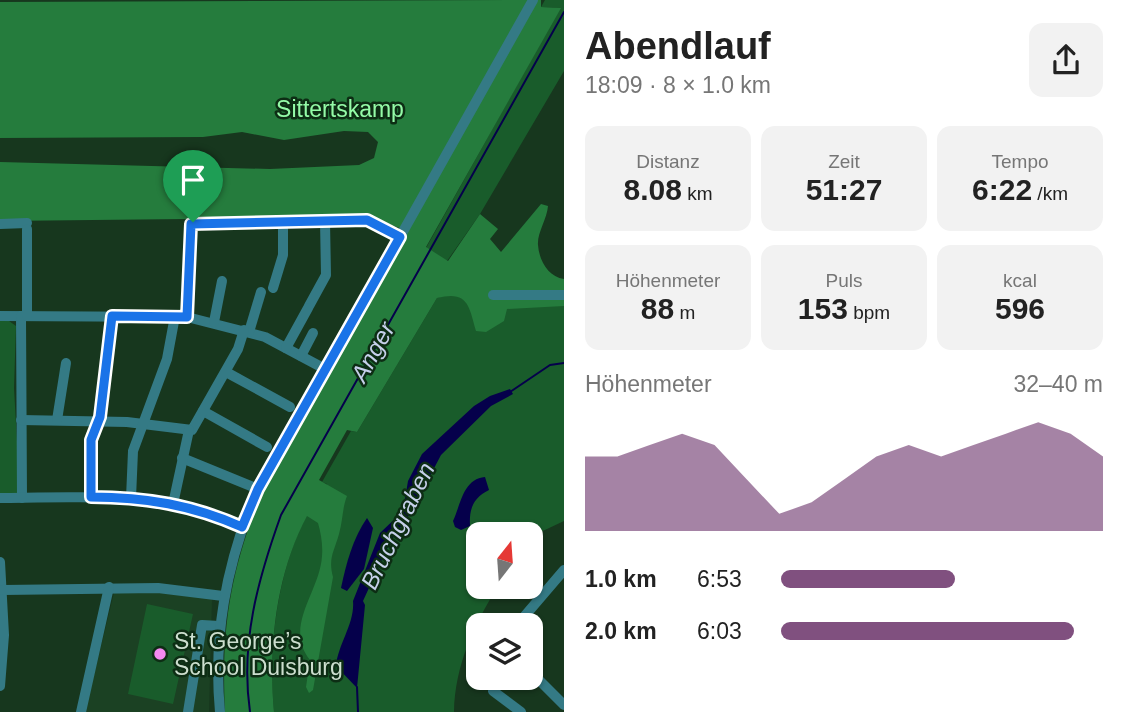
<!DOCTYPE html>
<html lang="de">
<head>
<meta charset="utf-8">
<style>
  :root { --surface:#fff; --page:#f2f2f2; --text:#222; --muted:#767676; --accent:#80507f }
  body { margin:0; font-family:Helvetica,sans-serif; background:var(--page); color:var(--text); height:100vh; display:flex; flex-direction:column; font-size:26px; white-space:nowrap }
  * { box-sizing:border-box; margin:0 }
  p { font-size:23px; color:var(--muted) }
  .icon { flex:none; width:38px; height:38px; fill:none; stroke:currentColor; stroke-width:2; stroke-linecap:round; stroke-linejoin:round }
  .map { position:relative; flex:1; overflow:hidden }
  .panel { display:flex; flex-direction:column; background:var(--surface); width:560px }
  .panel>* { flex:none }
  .needle { width:46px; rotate:17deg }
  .buttons { position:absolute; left:466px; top:522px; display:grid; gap:14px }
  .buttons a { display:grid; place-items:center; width:77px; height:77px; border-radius:14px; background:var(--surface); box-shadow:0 2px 5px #0004; font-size:35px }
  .pin { position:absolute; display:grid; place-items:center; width:60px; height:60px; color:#fff; margin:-72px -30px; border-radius:50% 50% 50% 0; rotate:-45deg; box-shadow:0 0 7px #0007 }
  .pin .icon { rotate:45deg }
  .round { display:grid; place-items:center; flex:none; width:74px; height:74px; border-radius:14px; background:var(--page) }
  .summary { display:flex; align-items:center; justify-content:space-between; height:119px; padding:0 21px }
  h1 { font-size:38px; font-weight:600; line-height:52px }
  .figures { display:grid; grid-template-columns:repeat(3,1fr); gap:10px; height:119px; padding:7px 21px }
  .figures div { display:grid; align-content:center; border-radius:14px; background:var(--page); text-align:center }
  .figures b { font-size:30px; font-weight:600 }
  .figures small { font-size:19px; font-weight:400 }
  .figures p { font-size:19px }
  .chart { height:196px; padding:14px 21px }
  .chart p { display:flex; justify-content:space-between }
  .chart svg { width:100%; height:126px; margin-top:7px; fill:var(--accent); opacity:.7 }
  ul { padding:0 21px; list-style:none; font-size:23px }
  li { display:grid; grid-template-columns:112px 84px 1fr; align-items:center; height:52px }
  li i { height:18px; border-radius:9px; background:var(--accent) }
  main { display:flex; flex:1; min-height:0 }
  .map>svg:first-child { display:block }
  .built { fill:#1b4123 }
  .green { fill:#195c2b }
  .forest { fill:#257c3d }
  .water { fill:#05004b }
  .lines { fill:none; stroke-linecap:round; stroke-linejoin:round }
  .stream { stroke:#05004b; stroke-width:2 }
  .minor { stroke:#347a85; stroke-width:10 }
  .route-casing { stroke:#fff; stroke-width:14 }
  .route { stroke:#1a73e8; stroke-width:9 }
  .poi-dot { fill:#f489f0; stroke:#0d2d14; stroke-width:2.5 }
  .labels { text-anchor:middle; stroke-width:5; stroke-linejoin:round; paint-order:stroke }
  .park-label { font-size:23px; fill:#94fba7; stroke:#0d2d14 }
  .poi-label { font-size:23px; fill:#ccdece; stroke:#0d2d14; text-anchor:start }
  .water-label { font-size:24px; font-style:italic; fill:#c6d0ea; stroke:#0d2d14 }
</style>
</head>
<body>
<main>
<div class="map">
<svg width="564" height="712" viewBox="0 0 564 712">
  <rect width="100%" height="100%" fill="#17371e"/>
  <polygon class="built" points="114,593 162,593 212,599 209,712 85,712"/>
  <g class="green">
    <polygon points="545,0 564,0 564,71 480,214 447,261 426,248 560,8 541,7"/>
    <path d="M450,294L463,298H564V521L530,537V534H478V586H498C474,625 455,665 454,712H274C268,652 276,586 299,531C306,514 317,499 327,484L322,482L351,431L357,432L437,298Z"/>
    <polygon points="0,321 9,321 16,326 14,388 20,495 0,495"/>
    <polygon points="147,604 193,614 173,704 128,694"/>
  </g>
  <path class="forest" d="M541,0V7L561,8L426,247L448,261L480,214L498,229L490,239L501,252L541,204L548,206C547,219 537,233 538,245C539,260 548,277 564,279V306L507,309L504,321L486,332L476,331C469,306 468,290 437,298L357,432L347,430L319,480L347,496C342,509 343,520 339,534C334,552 328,558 333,577L313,690L309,693L306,687L310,660C283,626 320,592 322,556C323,546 321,533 318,523L307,516C276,574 268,648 274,712H225C221,627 230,575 260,496L407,231L371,217L0,221V162L270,169L359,165L374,158L378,142L368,132L344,131L284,140L242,132L203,137L0,138V2Z"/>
  <g class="water">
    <path d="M510,389L513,394L491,406L441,455L410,514L390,542L363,601L365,605L357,688L336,666C338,644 355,623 353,601L380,533L403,511L408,481L422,454L474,406L490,396Z"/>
    <path d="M485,477L489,490C473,498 469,509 470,526L461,530L455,527L453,521C461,504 463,479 485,477Z"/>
    <path d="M367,518L373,528L364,569L347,591L341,588C346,564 353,538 367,518Z"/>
  </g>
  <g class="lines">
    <g class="stream">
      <polyline points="510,392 550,365 564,363"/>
      <polyline points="357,687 358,712"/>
      <path d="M250,712C240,643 258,579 281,515L564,12"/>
    </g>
    <g class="minor">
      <polyline points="0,224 27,223"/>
      <polyline points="273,288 283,255 283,221"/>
      <polyline points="493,295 564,295"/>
      <polyline points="309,306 326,275 325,221"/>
      <polyline points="0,316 187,317 265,337 325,369"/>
      <polyline points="21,316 22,498"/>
      <polyline points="27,316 27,229"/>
      <polyline points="187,317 191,224 193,222 367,221 400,237"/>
      <polyline points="214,322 222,281"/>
      <polyline points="249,332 261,292"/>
      <polyline points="286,348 308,308"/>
      <polyline points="301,356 313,333"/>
      <polyline points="226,372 290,407"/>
      <polyline points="203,411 267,447"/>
      <polyline points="21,420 127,422 192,430 238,349 244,330"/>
      <polyline points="57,420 66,363"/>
      <polyline points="182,458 258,489"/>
      <polyline points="91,497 91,441 101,417 112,316"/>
      <path d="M0,498C87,497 161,492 242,527"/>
      <polyline points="131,498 133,451 167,359 175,316"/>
      <polyline points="173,504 189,430"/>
      <polyline points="0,562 4,635 0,686"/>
      <polyline points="3,590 158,588 223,596"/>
      <polyline points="517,625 564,570"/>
      <polyline points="530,671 564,705"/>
      <polyline points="493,691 521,712"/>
      <polyline points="81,712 109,587"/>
      <polyline points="188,712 202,625 219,626"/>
      <path d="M220,712C213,636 226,567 254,497L533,0"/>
    </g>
  </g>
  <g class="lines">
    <defs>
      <path id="route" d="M367,220L400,237L258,489L242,527C193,505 145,497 91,497V440L100,417L112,316L187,317L191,224Z"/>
    </defs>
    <use href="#route" class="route-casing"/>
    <use href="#route" class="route"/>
  </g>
  <circle class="poi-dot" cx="160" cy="654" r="7"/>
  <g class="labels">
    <g class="park-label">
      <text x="340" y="117">Sittertskamp</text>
    </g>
    <g class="poi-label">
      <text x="174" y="649">St. George’s<tspan x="174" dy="26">School Duisburg</tspan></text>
    </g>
    <g class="water-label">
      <text transform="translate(373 352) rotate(-61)" y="8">Anger</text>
      <text transform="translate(398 526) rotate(-64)" y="8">Bruchgraben</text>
    </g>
  </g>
</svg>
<div class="buttons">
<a><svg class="needle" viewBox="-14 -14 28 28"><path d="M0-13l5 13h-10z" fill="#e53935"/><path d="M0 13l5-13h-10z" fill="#767676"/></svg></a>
<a><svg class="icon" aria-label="layers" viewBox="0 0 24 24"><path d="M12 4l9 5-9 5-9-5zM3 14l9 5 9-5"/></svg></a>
</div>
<div class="pin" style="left:193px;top:222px;background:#1e9e55"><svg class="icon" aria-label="arrive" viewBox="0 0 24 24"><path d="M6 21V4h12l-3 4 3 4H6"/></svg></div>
</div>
<section class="panel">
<div class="summary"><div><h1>Abendlauf</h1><p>18:09 · 8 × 1.0 km</p></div><a class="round"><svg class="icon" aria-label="share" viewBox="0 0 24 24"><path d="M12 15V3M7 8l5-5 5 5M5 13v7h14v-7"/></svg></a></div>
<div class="figures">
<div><p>Distanz</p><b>8.08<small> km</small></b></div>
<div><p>Zeit</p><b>51:27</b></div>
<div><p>Tempo</p><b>6:22<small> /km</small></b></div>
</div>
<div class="figures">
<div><p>Höhenmeter</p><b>88<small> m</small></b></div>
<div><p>Puls</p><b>153<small> bpm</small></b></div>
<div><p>kcal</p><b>596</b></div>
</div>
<div class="chart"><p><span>Höhenmeter</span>32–40 m</p>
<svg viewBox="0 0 160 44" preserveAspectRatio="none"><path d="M0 44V18L10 18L20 14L30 10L40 14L50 26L60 38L70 34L80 26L90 18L100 14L110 18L120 14L130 10L140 6L150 10L160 18V44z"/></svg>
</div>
<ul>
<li><b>1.0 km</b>6:53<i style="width:54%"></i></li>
<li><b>2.0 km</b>6:03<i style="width:91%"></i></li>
</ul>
</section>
</main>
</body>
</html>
